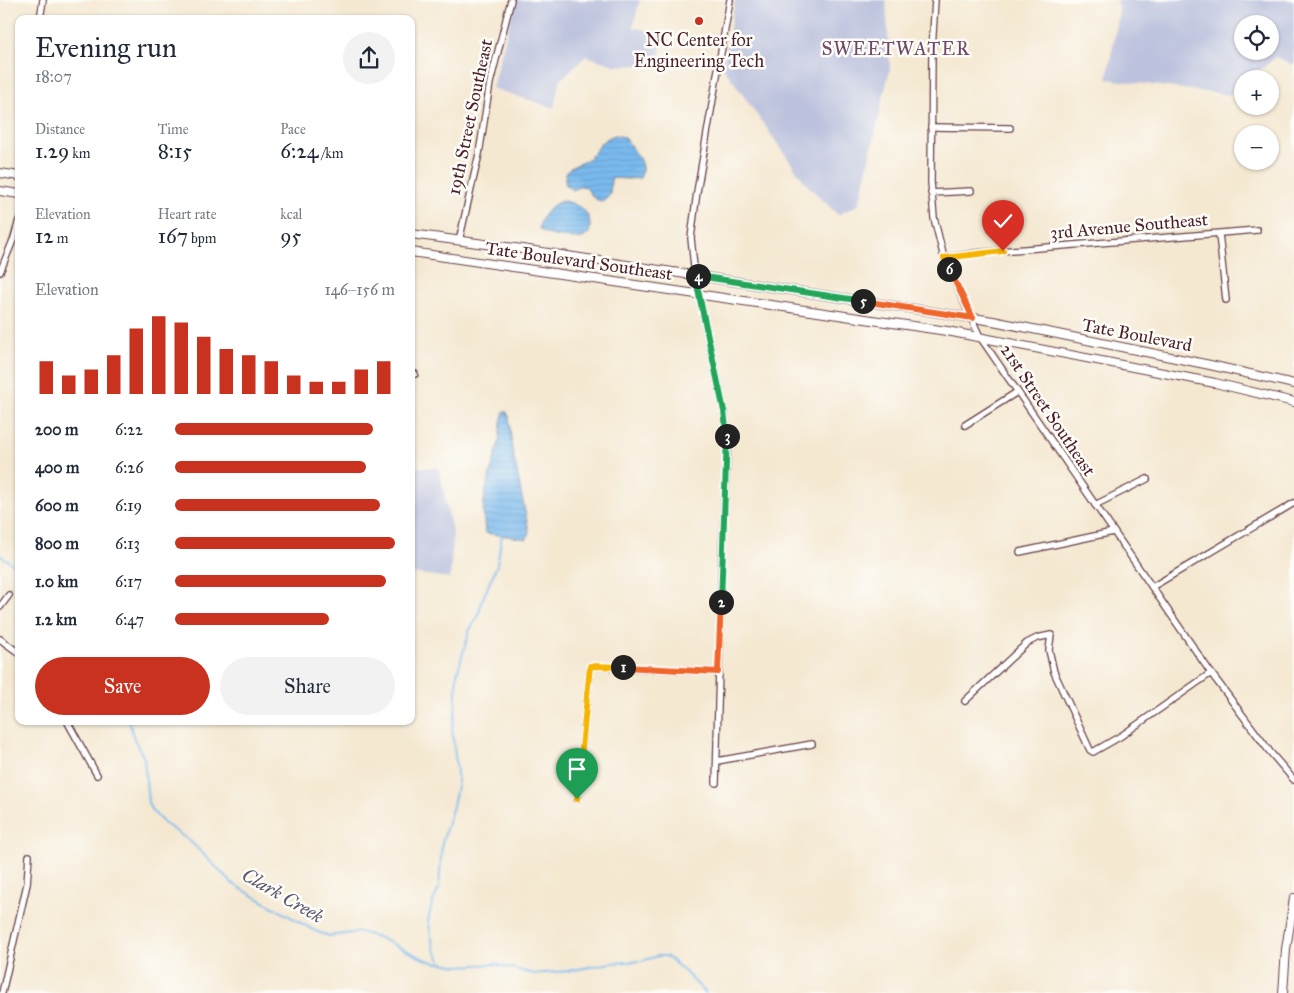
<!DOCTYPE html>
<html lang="en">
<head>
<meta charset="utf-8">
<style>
  :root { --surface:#fff; --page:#f2f2f3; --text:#1f2937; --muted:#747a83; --accent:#c8321e }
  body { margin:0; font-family:"IM FELL Great Primer",serif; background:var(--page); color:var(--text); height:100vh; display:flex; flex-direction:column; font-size:19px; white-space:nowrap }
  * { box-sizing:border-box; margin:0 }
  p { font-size:16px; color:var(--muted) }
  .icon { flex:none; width:28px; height:28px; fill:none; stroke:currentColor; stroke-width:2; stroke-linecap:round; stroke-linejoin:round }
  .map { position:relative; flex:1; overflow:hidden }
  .details { position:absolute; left:15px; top:15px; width:400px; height:710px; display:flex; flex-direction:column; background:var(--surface); border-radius:10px; box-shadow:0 1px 4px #0004 }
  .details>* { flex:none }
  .fabs { position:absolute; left:1234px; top:15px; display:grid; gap:10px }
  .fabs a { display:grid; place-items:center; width:45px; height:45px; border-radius:50%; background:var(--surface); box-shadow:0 1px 4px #0004; font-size:25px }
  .pin { position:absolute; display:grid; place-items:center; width:42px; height:42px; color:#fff; margin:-51px -21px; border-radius:50% 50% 50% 0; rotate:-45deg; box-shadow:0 0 5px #0007 }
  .pin .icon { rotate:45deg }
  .km { position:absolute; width:25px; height:25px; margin:-12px; border-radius:50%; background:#222; color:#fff; font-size:14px; line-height:25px; text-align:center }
  .round { display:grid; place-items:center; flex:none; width:52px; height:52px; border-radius:26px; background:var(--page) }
  .head { display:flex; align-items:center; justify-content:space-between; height:85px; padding:0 20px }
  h1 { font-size:28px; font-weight:600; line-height:38px }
  .figures { display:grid; grid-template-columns:repeat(3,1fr); gap:8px; height:85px; padding:5px 20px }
  .figures div { display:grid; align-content:center }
  .figures b { font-size:21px; font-weight:600 }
  .figures small { font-size:14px; font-weight:400 }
  .figures p { font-size:14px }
  .chart { height:140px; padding:10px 20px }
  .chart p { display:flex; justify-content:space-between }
  .chart svg { width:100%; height:90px; margin-top:5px; stroke:var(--accent); stroke-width:6 }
  .action { display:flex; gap:10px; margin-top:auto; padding:10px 20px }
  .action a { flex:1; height:58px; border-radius:30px; background:var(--accent); color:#fff; font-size:20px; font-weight:600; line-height:58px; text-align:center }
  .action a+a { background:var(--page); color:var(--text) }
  ul { padding:0 20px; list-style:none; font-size:16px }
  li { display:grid; grid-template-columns:80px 60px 1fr; align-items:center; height:38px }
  li i { height:12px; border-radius:6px; background:var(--accent) }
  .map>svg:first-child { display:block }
  .industrial { fill:#bdc3de; fill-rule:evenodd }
  .water { fill:url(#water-rules); stroke:#626c8c }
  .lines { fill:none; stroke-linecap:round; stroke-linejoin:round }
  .stream { stroke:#79baee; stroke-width:2 }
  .minor-casing { stroke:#643d44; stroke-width:8 }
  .major-casing { stroke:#643d44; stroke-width:10 }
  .minor { stroke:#fff; stroke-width:5.5 }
  .major { stroke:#fff; stroke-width:8 }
  .split-1-casing { stroke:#fff; stroke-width:10 }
  .split-2-casing { stroke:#fff; stroke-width:10 }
  .split-3-casing { stroke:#fff; stroke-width:10 }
  .split-4-casing { stroke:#fff; stroke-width:10 }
  .split-5-casing { stroke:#fff; stroke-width:10 }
  .split-6-casing { stroke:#fff; stroke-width:10 }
  .split-7-casing { stroke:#fff; stroke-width:10 }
  .split-1 { stroke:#f5b400; stroke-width:6 }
  .split-2 { stroke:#f0652b; stroke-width:6 }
  .split-3 { stroke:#22a559; stroke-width:6 }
  .split-4 { stroke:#22a559; stroke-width:6 }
  .split-5 { stroke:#22a559; stroke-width:6 }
  .split-6 { stroke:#f0652b; stroke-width:6 }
  .split-7 { stroke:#f5b400; stroke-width:6 }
  .poi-dot { fill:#c8321e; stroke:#fdfcf7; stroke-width:2 }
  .labels { text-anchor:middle; stroke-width:5; stroke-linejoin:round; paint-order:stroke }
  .poi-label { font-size:18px; fill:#4a1f2b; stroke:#fdfcf7 }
  .street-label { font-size:18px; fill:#4a1f2b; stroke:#fdfcf7 }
  .neighbourhood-label { font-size:19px; letter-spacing:1px; fill:#704968; stroke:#fdfcf7 }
  .water-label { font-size:19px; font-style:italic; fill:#5a556f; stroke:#fdfcf7 }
</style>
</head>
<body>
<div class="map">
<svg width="1294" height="993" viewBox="0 0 1294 993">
  <defs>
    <pattern id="water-rules" width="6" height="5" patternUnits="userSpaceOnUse" patternTransform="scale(1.25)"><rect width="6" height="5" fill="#79baee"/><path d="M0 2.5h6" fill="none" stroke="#6a9fcc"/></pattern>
  </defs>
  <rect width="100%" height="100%" fill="#fdfcf7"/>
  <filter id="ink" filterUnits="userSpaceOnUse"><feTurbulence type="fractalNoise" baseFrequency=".02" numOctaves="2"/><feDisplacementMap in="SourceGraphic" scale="10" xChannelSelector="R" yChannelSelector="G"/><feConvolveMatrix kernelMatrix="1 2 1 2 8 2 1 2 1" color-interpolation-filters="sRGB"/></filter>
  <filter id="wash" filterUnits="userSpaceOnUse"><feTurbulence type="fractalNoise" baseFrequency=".0096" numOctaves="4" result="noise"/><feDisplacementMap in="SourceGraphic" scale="20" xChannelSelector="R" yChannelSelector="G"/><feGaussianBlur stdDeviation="1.12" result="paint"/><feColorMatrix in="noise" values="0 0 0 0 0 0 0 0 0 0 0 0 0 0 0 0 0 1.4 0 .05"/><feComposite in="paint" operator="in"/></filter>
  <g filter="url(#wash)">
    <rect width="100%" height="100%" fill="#f4e8d1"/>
    <g class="industrial">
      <polygon points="516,0 640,0 633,27 664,34 657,68 642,65 617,66 586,56 560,80 554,108 492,88"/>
      <polygon points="735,0 886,0 890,68 859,204 838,215 806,184 723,67"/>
      <path d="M1116,0H1294V65L1276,57L1249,79H1242V84L1229,95L1107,79L1119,11ZM1242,24H1270V51H1242Z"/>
      <polygon points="411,467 439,468 453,537 450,578 411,573"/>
    </g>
    <g class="water">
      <path d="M615,135L624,137C632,149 648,163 640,178L628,179L611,178L610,195L604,201C594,201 591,195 586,187L581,186L573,190L566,185C561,165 578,167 589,158C601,147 596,142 615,135Z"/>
      <path d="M564,201C580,204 594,215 589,233L583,238C573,239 546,237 539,229C540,217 552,202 564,201Z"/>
      <polygon points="504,411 506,411 509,416 512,448 529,531 527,539 485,533 483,511 485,493 499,442 501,422"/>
    </g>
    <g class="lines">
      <g class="stream">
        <polyline points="0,555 19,568"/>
        <polyline points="129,721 134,739 144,758 148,803 152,811 164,823 191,842 233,884 315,931 329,936 360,932 380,938 426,960 437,963 442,963 457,966 495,964 534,974 568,971 611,963 641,961 658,956 666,956 682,969 706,993"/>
        <polyline points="442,963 434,949 428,921 432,904 439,888 442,843 453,806 458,782 452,729 455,715 457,674 470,629 478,617 481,603 497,565 502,535"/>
      </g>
    </g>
  </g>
  <g filter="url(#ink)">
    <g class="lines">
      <defs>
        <g id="minor">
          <polyline points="935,0 932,50 931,182 934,218 944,258 980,337 1211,673 1270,752 1294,780"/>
          <polyline points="40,19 43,0"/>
          <polyline points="269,19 298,19"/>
          <polyline points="931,127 1010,128"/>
          <polyline points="931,193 971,191"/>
          <polyline points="1219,234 1226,300"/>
          <polyline points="459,241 479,154 490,83 511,0"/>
          <polyline points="944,258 976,253 1257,230"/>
          <polyline points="0,272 14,238 19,220"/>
          <polyline points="411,375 415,374"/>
          <polyline points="965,425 1017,392"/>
          <polyline points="1095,505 1147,479"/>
          <polyline points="1020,552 1113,532"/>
          <polyline points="1152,587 1294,503"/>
          <polyline points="0,607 9,595"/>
          <polyline points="0,639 19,653"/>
          <polyline points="965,701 1027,643 1037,638 1051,635 1049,650 1054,672 1090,750 1093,752 1121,736 1211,673"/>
          <polyline points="67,721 97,775"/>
          <polyline points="717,761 812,744"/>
          <polyline points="716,783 722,553 728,438 724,411 695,276 691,238 697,192 730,0"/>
          <polyline points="577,799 590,666 718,672"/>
          <polyline points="2,993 27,884 29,856"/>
        </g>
        <g id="major">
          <polyline points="0,173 19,176"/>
          <polyline points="0,191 19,194"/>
          <polyline points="411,234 522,249 993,321 1210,365 1294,384"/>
          <polyline points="411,252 947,331 1215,383 1294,402"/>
          <polyline points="1283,993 1286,949 1294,898"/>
        </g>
      </defs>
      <use href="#minor" class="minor-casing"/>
      <use href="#major" class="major-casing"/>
      <use href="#minor" class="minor"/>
      <use href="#major" class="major"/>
    </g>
  </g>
  <g class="lines" filter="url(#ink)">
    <defs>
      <polyline id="split-1" points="577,799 590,666 623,667"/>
      <polyline id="split-2" points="623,667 718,672 721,602"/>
      <polyline id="split-3" points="721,602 727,436"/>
      <polyline id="split-4" points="698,276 695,276 724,411 727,436"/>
      <polyline id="split-5" points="698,276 863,301"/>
      <polyline id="split-6" points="863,301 973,318 949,269"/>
      <polyline id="split-7" points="949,269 944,258 1003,251"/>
    </defs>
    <use href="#split-1" class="split-1-casing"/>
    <use href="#split-2" class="split-2-casing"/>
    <use href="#split-3" class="split-3-casing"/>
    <use href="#split-4" class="split-4-casing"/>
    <use href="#split-5" class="split-5-casing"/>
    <use href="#split-6" class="split-6-casing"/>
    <use href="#split-7" class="split-7-casing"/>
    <use href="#split-1" class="split-1"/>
    <use href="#split-2" class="split-2"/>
    <use href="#split-3" class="split-3"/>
    <use href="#split-4" class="split-4"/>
    <use href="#split-5" class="split-5"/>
    <use href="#split-6" class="split-6"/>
    <use href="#split-7" class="split-7"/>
  </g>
  <circle class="poi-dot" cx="699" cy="21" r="5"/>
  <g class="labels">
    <g class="poi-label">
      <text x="699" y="46">NC Center for<tspan x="699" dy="21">Engineering Tech</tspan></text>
    </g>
    <g class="street-label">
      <text transform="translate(470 117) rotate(-78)" y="6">19th Street Southeast</text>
      <text transform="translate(1129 226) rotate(-5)" y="6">3rd Avenue Southeast</text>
      <text transform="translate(579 261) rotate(8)" y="6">Tate Boulevard Southeast</text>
      <text transform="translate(1137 335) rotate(11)" y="6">Tate Boulevard</text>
      <text transform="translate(1048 410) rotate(56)" y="6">21st Street Southeast</text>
    </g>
    <g class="neighbourhood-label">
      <text x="896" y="55">SWEETWATER</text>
    </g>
    <g class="water-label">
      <text transform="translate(283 895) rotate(30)" y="7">Clark Creek</text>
    </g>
  </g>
</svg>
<div class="fabs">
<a><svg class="icon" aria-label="locate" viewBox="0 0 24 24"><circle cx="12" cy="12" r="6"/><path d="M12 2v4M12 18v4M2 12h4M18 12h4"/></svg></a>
<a>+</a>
<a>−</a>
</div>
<div class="pin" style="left:577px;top:799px;background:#1e9e55"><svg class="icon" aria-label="arrive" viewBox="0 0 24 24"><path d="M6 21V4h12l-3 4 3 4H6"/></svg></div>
<div class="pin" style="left:1003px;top:251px;background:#d93025"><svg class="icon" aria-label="check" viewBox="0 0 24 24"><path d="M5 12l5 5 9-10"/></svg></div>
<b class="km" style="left:623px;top:667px">1</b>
<b class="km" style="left:721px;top:602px">2</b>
<b class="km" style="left:727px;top:436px">3</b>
<b class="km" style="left:698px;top:276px">4</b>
<b class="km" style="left:863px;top:301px">5</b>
<b class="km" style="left:949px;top:269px">6</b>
<section class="details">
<div class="head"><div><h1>Evening run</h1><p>18:07</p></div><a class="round"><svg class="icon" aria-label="share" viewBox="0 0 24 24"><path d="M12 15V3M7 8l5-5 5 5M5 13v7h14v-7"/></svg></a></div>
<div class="figures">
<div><p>Distance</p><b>1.29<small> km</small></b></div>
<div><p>Time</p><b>8:15</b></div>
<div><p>Pace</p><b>6:24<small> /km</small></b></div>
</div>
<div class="figures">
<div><p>Elevation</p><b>12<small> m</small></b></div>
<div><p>Heart rate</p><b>167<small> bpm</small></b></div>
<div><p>kcal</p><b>95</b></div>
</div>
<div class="chart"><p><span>Elevation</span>146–156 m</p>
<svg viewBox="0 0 160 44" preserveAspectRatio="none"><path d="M5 44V28M15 44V35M25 44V32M35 44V25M45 44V12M55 44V6M65 44V9M75 44V16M85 44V22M95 44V25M105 44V28M115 44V35M125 44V38M135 44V38M145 44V32M155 44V28"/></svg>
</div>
<ul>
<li><b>200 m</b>6:22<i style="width:90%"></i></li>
<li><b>400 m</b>6:26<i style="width:87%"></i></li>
<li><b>600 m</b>6:19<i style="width:93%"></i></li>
<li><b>800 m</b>6:13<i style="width:100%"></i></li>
<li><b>1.0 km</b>6:17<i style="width:96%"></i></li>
<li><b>1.2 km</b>6:47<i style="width:70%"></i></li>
</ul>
<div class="action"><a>Save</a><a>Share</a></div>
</section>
</div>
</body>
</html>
